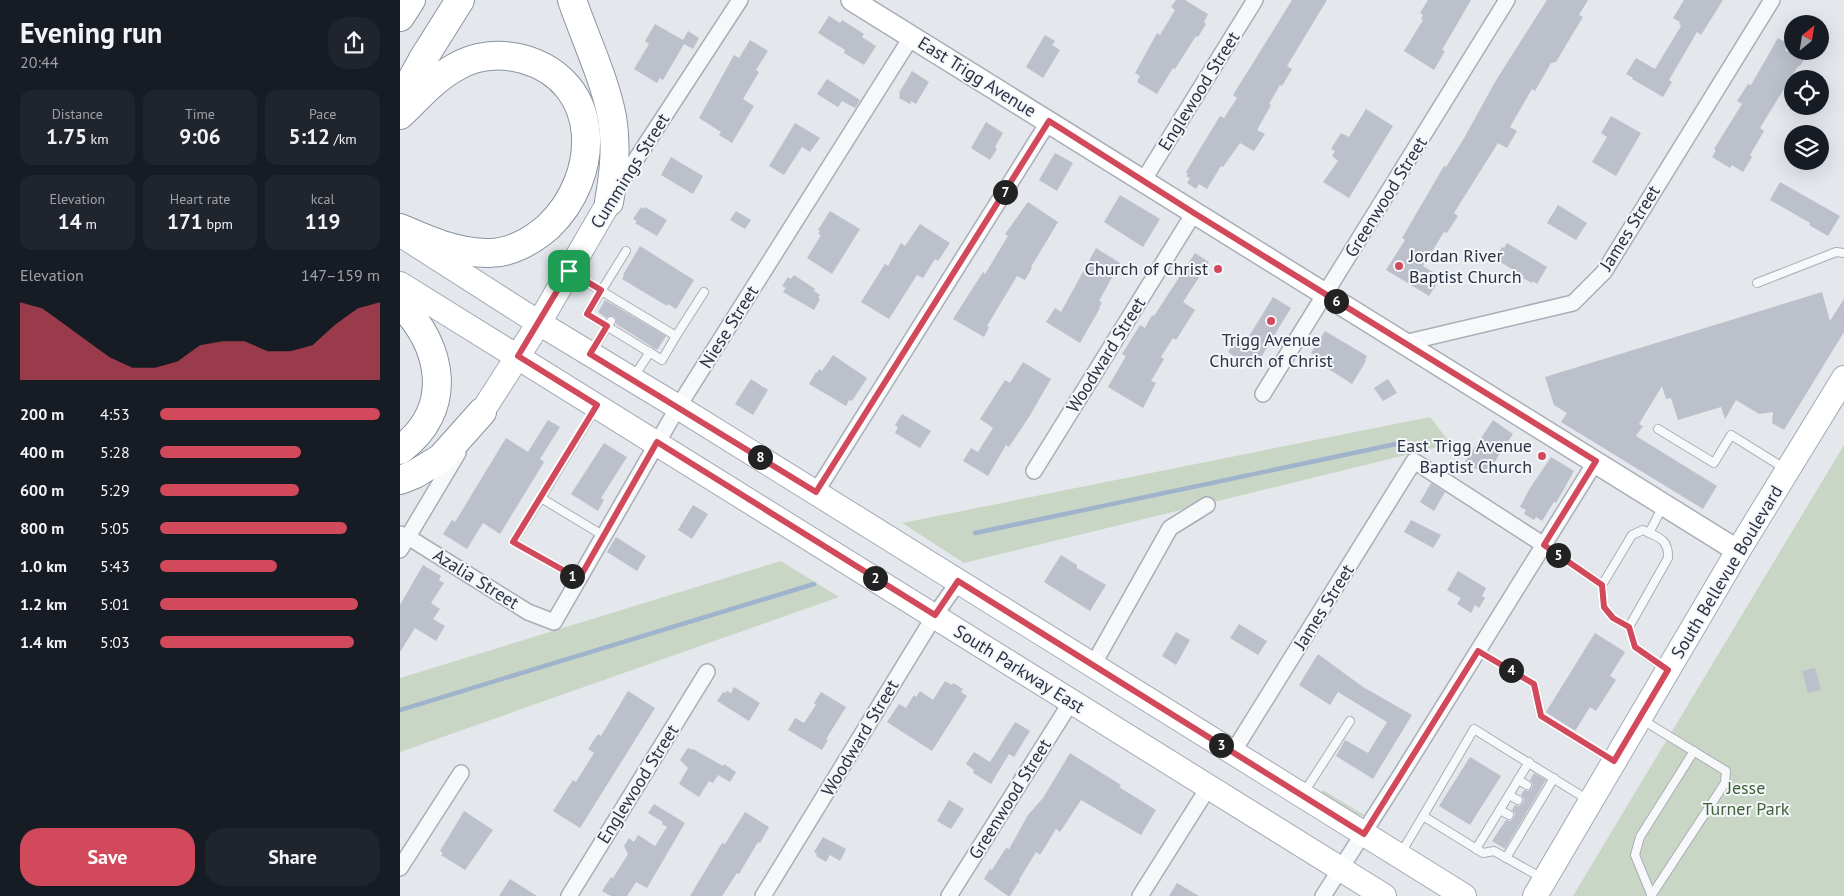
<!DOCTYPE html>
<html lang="en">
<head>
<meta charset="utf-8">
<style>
  :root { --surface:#171b24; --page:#20242c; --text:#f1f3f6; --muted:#9ea1a6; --accent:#d1495b }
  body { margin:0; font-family:"PT Sans",sans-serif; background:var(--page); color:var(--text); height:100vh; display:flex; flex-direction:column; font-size:19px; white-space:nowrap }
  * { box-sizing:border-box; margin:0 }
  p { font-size:16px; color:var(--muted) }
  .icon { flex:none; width:28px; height:28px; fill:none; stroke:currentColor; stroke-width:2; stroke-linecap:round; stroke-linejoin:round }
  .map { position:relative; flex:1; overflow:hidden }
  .drawer { display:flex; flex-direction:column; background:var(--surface); width:400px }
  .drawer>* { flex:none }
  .needle { width:32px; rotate:30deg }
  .fabs { position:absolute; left:1384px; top:15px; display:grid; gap:10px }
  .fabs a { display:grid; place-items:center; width:45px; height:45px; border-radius:50%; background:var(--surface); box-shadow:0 5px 20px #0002; font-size:25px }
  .pin { position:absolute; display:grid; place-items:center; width:42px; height:42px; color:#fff; margin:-21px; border-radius:10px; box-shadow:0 2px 8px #0006 }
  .km { position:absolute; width:25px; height:25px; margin:-12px; border-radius:50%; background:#222; color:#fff; font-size:14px; line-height:25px; text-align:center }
  .round { display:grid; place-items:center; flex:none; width:52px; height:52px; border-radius:20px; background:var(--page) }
  .head { display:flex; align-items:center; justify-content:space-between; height:85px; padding:0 20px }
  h1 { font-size:28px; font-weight:700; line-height:38px }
  .figures { display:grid; grid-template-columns:repeat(3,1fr); gap:8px; height:85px; padding:5px 20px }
  .figures div { display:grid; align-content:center; border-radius:12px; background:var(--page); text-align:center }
  .figures b { font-size:21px; font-weight:700 }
  .figures small { font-size:14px; font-weight:400 }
  .figures p { font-size:14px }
  .chart { height:140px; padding:10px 20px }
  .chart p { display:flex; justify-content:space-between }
  .chart svg { width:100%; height:90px; margin-top:5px; fill:var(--accent); opacity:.7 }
  .primary-button { display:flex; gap:10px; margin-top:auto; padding:10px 20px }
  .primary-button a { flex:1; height:58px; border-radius:20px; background:var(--accent); color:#fff; font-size:20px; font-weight:700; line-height:58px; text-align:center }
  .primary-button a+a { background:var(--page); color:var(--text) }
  ul { padding:0 20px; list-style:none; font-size:16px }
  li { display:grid; grid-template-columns:80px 60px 1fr; align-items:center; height:38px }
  li i { height:12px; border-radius:6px; background:var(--accent) }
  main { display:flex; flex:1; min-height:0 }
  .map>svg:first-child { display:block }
  .green { fill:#c9d6c5 }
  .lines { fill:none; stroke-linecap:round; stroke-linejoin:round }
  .stream { stroke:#9fb4cc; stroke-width:4.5 }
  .building { fill:#bbc0ca }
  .lane-casing { stroke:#a9aeb7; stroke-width:10 }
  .street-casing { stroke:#a9aeb7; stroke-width:18 }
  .secondary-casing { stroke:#a9aeb7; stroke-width:24 }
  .primary-casing { stroke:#a3abb8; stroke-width:26 }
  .highway-casing { stroke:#8b94a3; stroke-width:30 }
  .lane { stroke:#f7f8fa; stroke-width:8 }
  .street { stroke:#f7f8fa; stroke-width:15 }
  .secondary { stroke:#fff; stroke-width:21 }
  .primary { stroke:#fff; stroke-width:24 }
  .highway { stroke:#fff; stroke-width:28 }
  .route-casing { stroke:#fff; stroke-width:10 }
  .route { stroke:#d1495b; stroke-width:6 }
  .poi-dot { fill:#d1495b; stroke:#f4f6f9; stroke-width:2 }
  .labels { text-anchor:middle; stroke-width:4; stroke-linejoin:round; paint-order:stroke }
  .street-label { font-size:18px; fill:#2b3445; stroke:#f4f6f9 }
  .poi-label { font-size:18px; fill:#2b3445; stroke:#f4f6f9; text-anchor:end }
  .park-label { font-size:18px; fill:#3f6138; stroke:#f4f6f9 }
</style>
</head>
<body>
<main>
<section class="drawer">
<div class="head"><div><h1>Evening run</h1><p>20:44</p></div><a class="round"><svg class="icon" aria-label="share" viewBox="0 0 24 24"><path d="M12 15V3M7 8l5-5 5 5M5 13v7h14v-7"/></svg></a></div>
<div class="figures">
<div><p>Distance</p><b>1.75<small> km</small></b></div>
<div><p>Time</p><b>9:06</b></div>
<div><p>Pace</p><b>5:12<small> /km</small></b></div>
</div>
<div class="figures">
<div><p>Elevation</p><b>14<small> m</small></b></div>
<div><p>Heart rate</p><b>171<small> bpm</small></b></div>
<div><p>kcal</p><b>119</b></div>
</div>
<div class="chart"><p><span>Elevation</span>147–159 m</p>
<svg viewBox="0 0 160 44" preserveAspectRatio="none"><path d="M0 44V6L10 9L20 17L30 25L40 33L50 38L60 38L70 35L80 27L90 25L100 25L110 30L120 30L130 27L140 17L150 9L160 6V44z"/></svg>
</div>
<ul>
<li><b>200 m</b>4:53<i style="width:100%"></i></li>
<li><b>400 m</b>5:28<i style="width:64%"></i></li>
<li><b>600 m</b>5:29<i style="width:63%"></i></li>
<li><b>800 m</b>5:05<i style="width:85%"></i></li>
<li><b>1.0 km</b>5:43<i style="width:53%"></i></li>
<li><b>1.2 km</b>5:01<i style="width:90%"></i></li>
<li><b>1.4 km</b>5:03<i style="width:88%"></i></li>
</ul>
<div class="primary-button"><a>Save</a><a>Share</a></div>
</section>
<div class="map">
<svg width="1444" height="896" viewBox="0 0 1444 896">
  <rect width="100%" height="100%" fill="#e4e7ec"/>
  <g class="green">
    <polygon points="1030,417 1051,444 564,563 502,523"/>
    <polygon points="1444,445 1444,896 1173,896"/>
    <polygon points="381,561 439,597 0,752 0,678"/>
    <polygon points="923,790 964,815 964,816 956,815 921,793"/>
  </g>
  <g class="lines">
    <g class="stream">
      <polyline points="575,533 996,444"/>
      <polyline points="0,710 414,584"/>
    </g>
  </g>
  <g class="building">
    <polygon points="776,0 785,0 808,14 804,22 806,24 798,37 796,36 775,69 773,68 757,94 737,82 740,76 735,73 757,33 760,35 775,10 771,7"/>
    <polygon points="892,0 927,0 887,66 892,69 882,86 880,85 869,104 871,105 857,130 865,134 854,151 840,143 823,167 821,166 807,189 799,184 796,189 787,183 790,178 786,176 788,174 786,172 820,116 824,118 837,98 833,95"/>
    <polygon points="1028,0 1071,0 1042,50 1045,51 1034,70 1004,51 1023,20 1021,19 1023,15 1020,13"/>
    <polygon points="1147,0 1188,0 1179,15 1183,17 1172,35 1156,62 1151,63 1135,91 1132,89 1110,127 1117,131 1107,148 1098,143 1054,213 1058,216 1047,233 1044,232 1023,266 1041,277 1029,296 986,270 1005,240 1002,238 1044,166 1046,167 1063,140 1095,82"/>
    <polygon points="1284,0 1323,0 1301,35 1297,32 1269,80 1272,82 1263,97 1232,79 1233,78 1226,74 1236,58 1255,69 1281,26 1279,24 1280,22 1273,18"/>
    <polygon points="429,16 440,23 442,20 464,34 462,37 476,46 464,65 444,53 445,50 418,33"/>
    <polygon points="255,24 283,40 288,31 299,38 293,49 284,44 263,80 260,78 257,83 234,69 249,44 245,41"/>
    <polygon points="645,35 655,41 652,45 660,50 643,78 626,67"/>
    <polygon points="1378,38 1389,44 1385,51 1409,51 1400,66 1398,66 1360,128 1364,131 1350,155 1352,157 1343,172 1332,165 1330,168 1312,157 1316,150 1314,149 1342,104 1337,101 1348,84 1351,85"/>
    <polygon points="350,40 368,51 356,70 359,72 343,99 354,106 332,143 319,135 321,132 299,118 334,55 339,58"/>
    <polygon points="512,71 529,82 516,104 511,101 510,104 499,98 500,95 499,93"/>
    <polygon points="427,79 460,100 455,108 442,101 438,107 417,94"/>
    <polygon points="966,109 993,126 949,198 923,182 938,161 932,156 935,151 931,149 941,133 949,137"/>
    <polygon points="1211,116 1241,133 1216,176 1192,162 1207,137 1201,133"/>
    <polygon points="586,122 603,133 595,147 597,149 590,160 571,148"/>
    <polygon points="395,123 420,138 410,152 402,147 384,175 369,166"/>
    <polygon points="655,153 673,163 657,191 639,180"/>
    <polygon points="271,157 303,176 293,194 261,175"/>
    <polygon points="1380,182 1440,216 1428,236 1409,225 1410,223 1370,200"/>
    <polygon points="720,195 760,219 743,247 704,222"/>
    <polygon points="628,202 658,222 631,267 632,268 625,280 617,276 587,326 589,327 584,337 553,319 583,272 585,274 608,236 605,234"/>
    <polygon points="1158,205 1187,223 1176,240 1147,223"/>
    <polygon points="241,207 244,209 245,207 267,220 257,236 235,223 237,221 233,219"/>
    <polygon points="336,211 351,220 345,229 330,220"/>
    <polygon points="430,211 460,229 432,274 407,258 421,235 418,234 420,231 418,230"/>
    <polygon points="520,224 550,243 538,261 535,259 523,278 517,275 489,319 461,302 485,264 488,266 501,243 505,246"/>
    <polygon points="1107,243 1147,267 1137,284 1133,281 1132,283 1123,278 1124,276 1095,259 1102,247 1104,248"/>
    <polygon points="240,246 294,280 276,309 268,304 267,306 222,279 224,276 223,275"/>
    <polygon points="696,248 720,263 699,301 702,302 699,308 700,308 680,343 646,322 655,308 661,312"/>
    <polygon points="795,253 809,262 783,302 795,310 776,340 773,338 761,357 764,359 751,381 756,383 743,408 708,387 726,356 722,354 740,325 745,328 752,315 754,316"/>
    <polygon points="394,275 415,289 414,291 420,295 418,298 420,299 414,310 383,292 386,288 382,286 388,277 391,279"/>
    <polygon points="1422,292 1430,321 1444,299 1444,332 1384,430 1372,423 1373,412 1359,414 1336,400 1325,419 1321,407 1278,420 1271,398 1266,399 1262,386 1239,424 1243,426 1236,436 1317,486 1303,509 1161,422 1167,413 1154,405 1145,377"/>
    <polygon points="873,297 891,308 854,369 828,352 836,339 845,343"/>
    <polygon points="205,300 266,336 257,350 216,324 216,319 214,316 209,316 206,318 198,312"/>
    <polygon points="925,331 967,356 965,360 966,361 952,384 927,368 928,363 911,353"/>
    <polygon points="433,355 467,378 452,401 449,400 446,406 409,384 416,372 417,373 419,369 422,371"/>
    <polygon points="623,362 651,379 629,417 609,447 606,445 588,476 563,461 571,448 578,452 593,428 580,419 605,380 610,383"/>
    <polygon points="351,379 368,390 353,415 335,404"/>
    <polygon points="988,379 997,393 983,401 974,388"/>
    <polygon points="502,414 531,431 520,448 495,433 498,427 495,425"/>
    <polygon points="148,420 160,427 140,459 144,462 100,534 83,523 67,549 43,534 52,520 55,522 106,438 128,452"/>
    <polygon points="1093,420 1113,434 1086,475 1065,462"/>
    <polygon points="204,443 227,457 201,498 204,500 198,511 171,494"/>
    <polygon points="1151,457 1174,471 1156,503 1154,502 1142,521 1136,517 1134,520 1124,514 1126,510 1120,507 1130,488"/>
    <polygon points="1031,483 1045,492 1034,511 1020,502"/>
    <polygon points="293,505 308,514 292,539 278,530"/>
    <polygon points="1011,520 1041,535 1033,548 1004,532"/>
    <polygon points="216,537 246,556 237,571 207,552"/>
    <polygon points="661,555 677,565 677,568 706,585 690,611 644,582"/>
    <polygon points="23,565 41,576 39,580 44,583 31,603 40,609 33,619 45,626 36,641 15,628 0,652 0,605"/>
    <polygon points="1058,571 1086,588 1082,596 1085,598 1079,608 1075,605 1071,613 1057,604 1061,598 1047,590"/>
    <polygon points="839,624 867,641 858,655 830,638"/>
    <polygon points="776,632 790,640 776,665 762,656"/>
    <polygon points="1195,633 1225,652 1210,676 1216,680 1196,711 1190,707 1175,731 1146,712"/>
    <polygon points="918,654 963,687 1012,715 973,779 936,756 945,740 968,753 987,722 938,692 930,705 899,685"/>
    <polygon points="1415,668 1421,690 1408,693 1402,671"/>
    <polygon points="545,681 552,685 553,683 563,689 561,692 567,696 532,751 487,722 499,704 506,708 514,695 516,697 520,691 533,700"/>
    <polygon points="334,687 360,703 349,721 317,701 323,692 325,693 327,691 331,693"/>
    <polygon points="228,691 255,708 180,828 153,811 173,780 176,782 194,753 188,749 198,734 201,736"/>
    <polygon points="421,692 446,707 426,739 428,740 422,750 388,730 395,718 404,723 416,705 414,703"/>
    <polygon points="615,722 630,731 614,757 609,754 591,784 573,773 574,770 566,764 574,752 590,762"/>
    <polygon points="289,748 292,750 293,749 323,766 324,764 336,772 330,782 318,775 313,783 309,781 299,797 279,784 288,768 280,760 287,749"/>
    <polygon points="670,753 721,785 719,787 756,810 741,835 681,800 660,832 656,829 640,855 636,852 619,880 620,880 610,896 608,896 584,879 590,869 592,870 606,848 609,849 628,815 643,798"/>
    <polygon points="1070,757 1101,776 1070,825 1039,806"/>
    <polygon points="1134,773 1146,780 1105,849 1092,841 1106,820 1110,821 1114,818 1115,814 1112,810 1115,805 1119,806 1123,803 1124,799 1121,795 1124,790 1128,791 1132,788 1133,784 1130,780"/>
    <polygon points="549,800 564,809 551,829 537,821"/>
    <polygon points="254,804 285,823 247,888 236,882 227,896 211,896 202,891 211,877 213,878 228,854 224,846 229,838 234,842 238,835 255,846 267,827 262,824 263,822 248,813"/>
    <polygon points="64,811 93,830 65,870 41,855 43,853 40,851"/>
    <polygon points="345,812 369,827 360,843 358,842 339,874 337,873 322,896 290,896 322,843 325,844"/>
    <polygon points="423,837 446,849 440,861 430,855 426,862 416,856 417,854 414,852"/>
    <polygon points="110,879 137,896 99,896"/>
    <polygon points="777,883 799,896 769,896"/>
  </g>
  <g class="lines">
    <defs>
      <g id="lane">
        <polyline points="170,272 276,336 262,360 187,314 226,251"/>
        <polyline points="1357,283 1436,252 1444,253"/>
        <polyline points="276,336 304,292"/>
        <polyline points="191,352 211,321"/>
        <polyline points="233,378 250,352"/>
        <polyline points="195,409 141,498 204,536"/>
        <polyline points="1258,429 1314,463 1331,435 1384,468"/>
        <polyline points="141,498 113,542 179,579"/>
        <polyline points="1249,533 1263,506"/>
        <path d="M1144,545L1202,585L1204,607L1213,618L1229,627L1268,558C1269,539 1258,537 1243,530L1232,535L1202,585"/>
        <polyline points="1229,627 1235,647 1266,669"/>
        <polyline points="1078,651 1134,684 1141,716 1212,760"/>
        <polyline points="1241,719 1326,771 1325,783 1251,896"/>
        <polyline points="1118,780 1127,785"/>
        <polyline points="903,794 950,721"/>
        <polyline points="1109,795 1118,800"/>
        <polyline points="1100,810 1109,815"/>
        <polyline points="1076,849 1129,762"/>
        <polyline points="1001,853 1023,816"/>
        <polyline points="1106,858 1154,778"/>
        <polyline points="1142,878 1094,851 1083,853 1023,816 1074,729 1188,800"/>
        <polyline points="1251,894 1235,855 1240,837 1294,751"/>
      </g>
      <g id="street">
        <polyline points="743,181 855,0"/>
        <polyline points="216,190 340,0"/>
        <polyline points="1004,343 1173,303 1204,272 1372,0"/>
        <polyline points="863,394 1107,0"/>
        <polyline points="634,471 794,213"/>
        <polyline points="416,492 649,121"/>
        <polyline points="0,534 8,537 128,612 154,622 278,407 512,36"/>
        <polyline points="0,550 58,453"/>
        <polyline points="693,665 770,528 807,505"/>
        <polyline points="833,752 1014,461 1144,545"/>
        <polyline points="0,868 61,773"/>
        <polyline points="169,896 307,672"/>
        <polyline points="363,896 535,615 559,581"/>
        <polyline points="549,896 671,702"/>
        <polyline points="740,896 808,788"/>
        <polyline points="923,896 1000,776 1196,461"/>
      </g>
      <polyline id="secondary" points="452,0 1338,551"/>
      <g id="primary">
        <polyline points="6,238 139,323 278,407 1064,896"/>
        <polyline points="0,284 984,896"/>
        <polyline points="82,412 139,323 209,202"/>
        <polyline points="1135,896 1338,551 1444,378"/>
      </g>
      <g id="highway">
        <path d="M172,0C185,38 204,77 212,117C217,146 214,173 209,202"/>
        <polyline points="0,17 11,0"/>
        <polyline points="0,101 23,59 60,0"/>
        <path d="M0,115C17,99 33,80 54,68C75,55 100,53 123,59C204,82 201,177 148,227C132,241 109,254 87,253C56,253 28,240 0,228"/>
        <path d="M0,303C43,347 55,409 0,450"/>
        <polyline points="0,480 15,474 41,458 82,412"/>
      </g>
    </defs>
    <use href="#lane" class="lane-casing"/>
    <use href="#street" class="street-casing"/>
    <use href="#secondary" class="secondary-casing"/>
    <use href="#primary" class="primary-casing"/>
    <use href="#highway" class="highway-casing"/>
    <use href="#lane" class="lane"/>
    <use href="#street" class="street"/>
    <use href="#secondary" class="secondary"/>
    <use href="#primary" class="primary"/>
    <use href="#highway" class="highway"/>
  </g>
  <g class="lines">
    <defs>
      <polygon id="route" points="649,121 794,213 1196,461 1144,545 1202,585 1204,607 1213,618 1229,627 1235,647 1268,670 1214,761 1141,716 1134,684 1078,651 964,834 558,581 535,615 257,442 179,579 113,542 197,405 118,356 169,271 201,290 187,314 207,326 190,354 416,492"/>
    </defs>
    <use href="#route" class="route-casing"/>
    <use href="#route" class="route"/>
  </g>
  <g class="poi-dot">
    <circle cx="999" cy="266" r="5"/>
    <circle cx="818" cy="269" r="5"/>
    <circle cx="871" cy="321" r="5"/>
    <circle cx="1142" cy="456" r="5"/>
  </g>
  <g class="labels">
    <g class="street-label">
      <text transform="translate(577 77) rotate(32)" y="6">East Trigg Avenue</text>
      <text transform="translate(799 91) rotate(-58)" y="6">Englewood Street</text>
      <text transform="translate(230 171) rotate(-58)" y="6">Cummings Street</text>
      <text transform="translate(986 197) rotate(-58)" y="6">Greenwood Street</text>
      <text transform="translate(1230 228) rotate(-58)" y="6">James Street</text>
      <text transform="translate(329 327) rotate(-58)" y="6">Niese Street</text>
      <text transform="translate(706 355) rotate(-58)" y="6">Woodward Street</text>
      <text transform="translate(1327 572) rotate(-59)" y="6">South Bellevue Boulevard</text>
      <text transform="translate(76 579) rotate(32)" y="6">Azalia Street</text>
      <text transform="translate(924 607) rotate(-58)" y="6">James Street</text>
      <text transform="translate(619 669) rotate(32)" y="6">South Parkway East</text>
      <text transform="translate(460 738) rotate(-59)" y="6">Woodward Street</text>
      <text transform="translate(238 784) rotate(-58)" y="6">Englewood Street</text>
      <text transform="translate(610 799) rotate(-58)" y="6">Greenwood Street</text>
    </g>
    <g class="poi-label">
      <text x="1009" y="262" text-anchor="start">Jordan River<tspan x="1009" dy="21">Baptist Church</tspan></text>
      <text x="808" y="275">Church of Christ</text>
      <text x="871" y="346" text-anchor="middle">Trigg Avenue<tspan x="871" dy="21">Church of Christ</tspan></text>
      <text x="1132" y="452">East Trigg Avenue<tspan x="1132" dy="21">Baptist Church</tspan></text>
    </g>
    <g class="park-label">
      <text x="1346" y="794">Jesse<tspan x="1346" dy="21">Turner Park</tspan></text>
    </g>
  </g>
</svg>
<div class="fabs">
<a><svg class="needle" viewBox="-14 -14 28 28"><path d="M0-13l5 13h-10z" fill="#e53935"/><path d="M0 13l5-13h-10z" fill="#9ea1a6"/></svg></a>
<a><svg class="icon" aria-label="locate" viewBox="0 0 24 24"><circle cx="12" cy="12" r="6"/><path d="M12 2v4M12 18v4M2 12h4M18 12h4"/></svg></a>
<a><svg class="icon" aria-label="layers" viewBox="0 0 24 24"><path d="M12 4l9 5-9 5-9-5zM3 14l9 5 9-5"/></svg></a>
</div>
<div class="pin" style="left:169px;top:271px;background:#1e9e55"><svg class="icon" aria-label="arrive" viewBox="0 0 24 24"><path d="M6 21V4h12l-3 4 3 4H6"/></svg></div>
<b class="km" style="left:172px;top:576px">1</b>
<b class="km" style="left:475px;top:578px">2</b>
<b class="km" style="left:821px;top:745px">3</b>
<b class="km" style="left:1111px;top:670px">4</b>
<b class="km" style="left:1158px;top:555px">5</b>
<b class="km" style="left:936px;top:301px">6</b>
<b class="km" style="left:605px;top:192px">7</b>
<b class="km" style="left:360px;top:457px">8</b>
</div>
</main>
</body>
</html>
